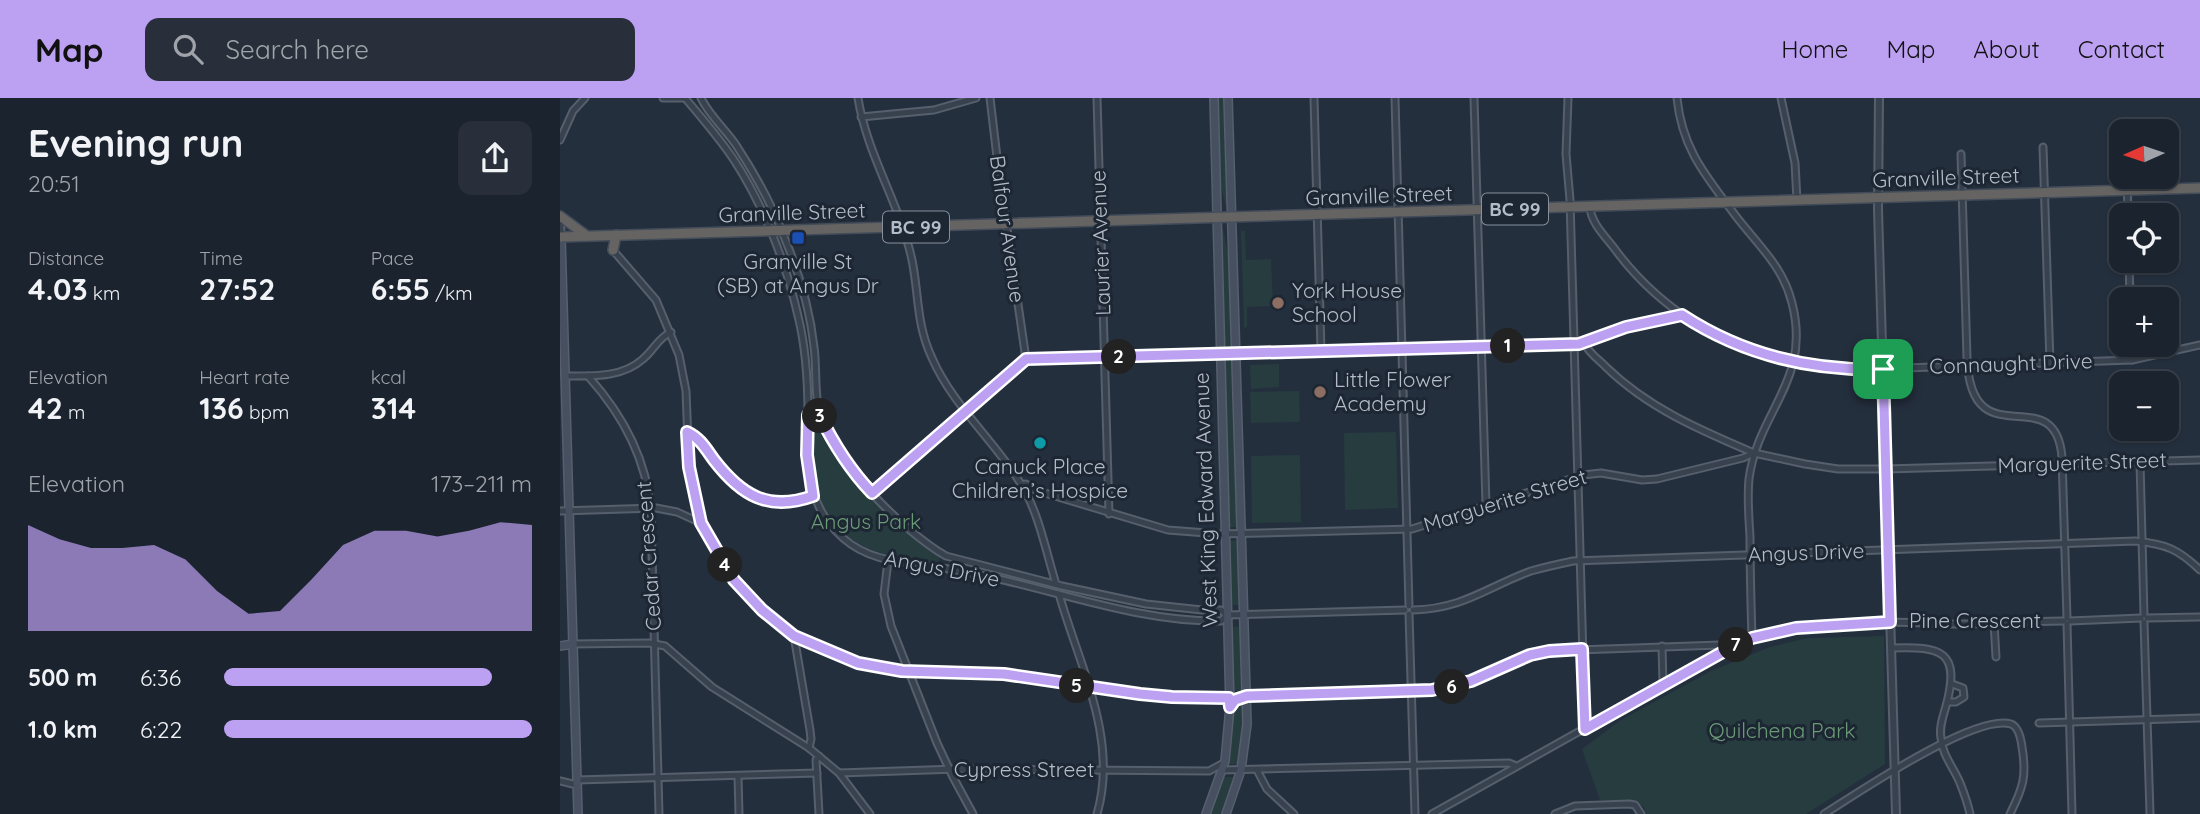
<!DOCTYPE html>
<html lang="en">
<head>
<meta charset="utf-8">
<style>
  :root { --surface:#1b232e; --page:#282f3a; --text:#f1f3f6; --muted:#a0a4aa; --line:#39404a; --accent:#bca0f2 }
  body { margin:0; font-family:Quicksand,sans-serif; background:var(--page); color:var(--text); height:100vh; display:flex; flex-direction:column; font-size:26px; white-space:nowrap }
  * { box-sizing:border-box; margin:0 }
  p { font-size:23px; color:var(--muted) }
  .icon { flex:none; width:38px; height:38px; fill:none; stroke:currentColor; stroke-width:2; stroke-linecap:round; stroke-linejoin:round }
  .map { position:relative; flex:1; overflow:hidden }
  .sheet { display:flex; flex-direction:column; background:var(--surface); width:560px }
  .sheet>* { flex:none }
  .needle { width:46px; rotate:267deg }
  .buttons { position:absolute; left:1549px; top:21px; display:grid; gap:14px }
  .buttons a { display:grid; place-items:center; width:70px; height:70px; border-radius:14px; background:var(--surface); box-shadow:0 2px 5px #0004,0 0 0 2px var(--line); font-size:35px }
  .pin { position:absolute; display:grid; place-items:center; width:60px; height:60px; color:#fff; margin:-30px; border-radius:14px; box-shadow:0 4px 10px #0006 }
  .km { position:absolute; width:35px; height:35px; margin:-18px; border-radius:50%; background:#222; color:#fff; font-size:19px; line-height:35px; text-align:center }
  .round { display:grid; place-items:center; flex:none; width:74px; height:74px; border-radius:14px; background:var(--page) }
  .head { display:flex; align-items:center; justify-content:space-between; height:119px; padding:0 28px }
  h1 { font-size:38px; font-weight:700; line-height:52px }
  .metrics { display:grid; grid-template-columns:repeat(3,1fr); gap:10px; height:119px; padding:7px 28px }
  .metrics div { display:grid; align-content:center }
  .metrics b { font-size:30px; font-weight:700 }
  .metrics small { font-size:19px; font-weight:400 }
  .metrics p { font-size:19px }
  .chart { height:196px; padding:14px 28px }
  .chart p { display:flex; justify-content:space-between }
  .chart svg { width:100%; height:126px; margin-top:7px; fill:var(--accent); opacity:.7 }
  ul { padding:0 28px; list-style:none; font-size:23px }
  li { display:grid; grid-template-columns:112px 84px 1fr; align-items:center; height:52px }
  li i { height:18px; border-radius:9px; background:var(--accent) }
  header { display:flex; align-items:center; gap:42px; box-sizing:border-box; height:98px; padding:0 35px; background:var(--accent); color:#111 }
  header strong { font-size:33px }
  nav { display:flex; gap:38px; margin-inline-start:auto; font-size:24px }
  .search { width:490px; height:63px; background:var(--page); display:flex; align-items:center; gap:18px; box-sizing:border-box; padding:0 24px; border-radius:14px; color:var(--muted); font-size:26px }
  main { display:flex; flex:1; min-height:0 }
  .map>svg:first-child { display:block }
  .green { fill:#263c3f }
  .lines { fill:none; stroke-linecap:round; stroke-linejoin:round }
  .minor-casing { stroke:#565f6c; stroke-width:9 }
  .tertiary-casing { stroke:#565f6c; stroke-width:10 }
  .secondary-casing { stroke:#565f6c; stroke-width:10 }
  .trunk-casing { stroke:#434c59; stroke-width:12 }
  .minor { stroke:#38414e; stroke-width:5 }
  .tertiary { stroke:#38414e; stroke-width:6 }
  .secondary { stroke:#465061; stroke-width:7 }
  .trunk { stroke:#656462; stroke-width:9 }
  .route-casing { stroke:#fff; stroke-width:14 }
  .route { stroke:#bca0f2; stroke-width:9 }
  .transit-dot { fill:#1a4fb4; stroke:#1d2633; stroke-width:2.5 }
  .education-dot { fill:#8d6e63; stroke:#1d2633; stroke-width:2.5 }
  .culture-dot { fill:#0f9aa8; stroke:#1d2633; stroke-width:2.5 }
  .labels { text-anchor:middle; stroke-width:6; stroke-linejoin:round; paint-order:stroke }
  .shield { fill:#1d2633; stroke:#878f9c; stroke-width:2 }
  .shield-label { font-size:19px; font-weight:bold; fill:#b4bcc9 }
  .street-label { font-size:21px; fill:#b4bcc9; stroke:#1d2633 }
  .poi-label { font-size:21px; fill:#b4bcc9; stroke:#1d2633 }
  .park-label { font-size:21px; fill:#6b9a76; stroke:#1d2633 }
</style>
</head>
<body>
<header>
<strong>Map</strong>
<div class="search"><svg class="icon" aria-label="search" viewBox="0 0 24 24"><circle cx="10" cy="10" r="6"/><path d="M15 15l6 6"/></svg>Search here</div>
<nav><a>Home</a><a>Map</a><a>About</a><a>Contact</a></nav>
</header>
<main>
<section class="sheet">
<div class="head"><div><h1>Evening run</h1><p>20:51</p></div><a class="round"><svg class="icon" aria-label="share" viewBox="0 0 24 24"><path d="M12 15V3M7 8l5-5 5 5M5 13v7h14v-7"/></svg></a></div>
<div class="metrics">
<div><p>Distance</p><b>4.03<small> km</small></b></div>
<div><p>Time</p><b>27:52</b></div>
<div><p>Pace</p><b>6:55<small> /km</small></b></div>
</div>
<div class="metrics">
<div><p>Elevation</p><b>42<small> m</small></b></div>
<div><p>Heart rate</p><b>136<small> bpm</small></b></div>
<div><p>kcal</p><b>314</b></div>
</div>
<div class="chart"><p><span>Elevation</span>173–211 m</p>
<svg viewBox="0 0 160 44" preserveAspectRatio="none"><path d="M0 44V7L10 12L20 15L30 15L40 14L50 19L60 30L70 38L80 37L90 26L100 14L110 9L120 9L130 11L140 9L150 6L160 7V44z"/></svg>
</div>
<ul>
<li><b>500 m</b>6:36<i style="width:87%"></i></li>
<li><b>1.0 km</b>6:22<i style="width:100%"></i></li>
</ul>
</section>
<div class="map">
<svg width="1640" height="716" viewBox="0 0 1640 716">
  <rect width="100%" height="100%" fill="#242f3e"/>
  <g class="green">
    <polygon points="657,0 665,0 668,104 666,109 662,94 658,50"/>
    <polygon points="663,131 670,169 674,250 662,250 661,132"/>
    <polygon points="681,133 685,133 686,162 711,161 713,208 687,209 687,229 684,230"/>
    <polygon points="662,263 674,263 679,429 667,429"/>
    <polygon points="719,266 719,289 691,291 690,267"/>
    <polygon points="739,293 740,324 691,325 690,294"/>
    <path d="M255,322L259,325C276,363 304,391 333,420C348,435 361,450 380,459L379,465C358,462 336,460 315,453C281,442 257,407 252,373C250,357 252,340 252,324Z"/>
    <polygon points="836,334 838,410 785,412 784,335"/>
    <polygon points="740,357 741,424 692,425 691,358"/>
    <polygon points="679,442 681,507 669,507 667,443"/>
    <polygon points="682,528 683,592 672,593 670,529"/>
    <polygon points="1324,538 1325,666 1246,716 1086,716 1084,709 1073,702 1040,702 1022,651 1061,622 1151,573 1210,549 1248,540"/>
    <polygon points="684,605 683,635 679,666 667,666 672,607"/>
    <polygon points="663,679 676,679 662,716 649,716"/>
  </g>
  <g class="lines">
    <defs>
      <g id="minor">
        <polyline points="103,0 123,0"/>
        <path d="M125,0C142,20 160,41 174,62C204,108 226,165 238,218C246,250 248,285 248,318C249,366 243,404 283,440C311,465 347,464 382,470C401,473 420,477 439,481C513,498 585,524 661,523L667,517"/>
        <path d="M141,0C149,17 165,31 176,47C195,76 213,109 225,141C239,175 250,212 254,249C257,269 254,298 260,317C273,363 345,435 386,458L502,488L586,506L642,512H661L667,517L845,512"/>
        <path d="M298,0C307,57 340,106 352,162C359,196 356,226 372,260C393,308 434,342 461,386C479,415 486,454 496,486"/>
        <polyline points="430,0 439,76 466,261"/>
        <polyline points="537,0 549,416"/>
        <polyline points="754,0 761,253"/>
        <polyline points="835,0 849,508"/>
        <polyline points="914,0 926,407"/>
        <polyline points="1008,0 1006,56 1010,102 1025,630"/>
        <path d="M1117,0C1122,51 1146,78 1175,117C1197,146 1223,168 1232,205C1252,283 1198,312 1189,381C1187,400 1189,420 1190,439C1190,473 1191,507 1192,540"/>
        <polyline points="1221,0 1235,65 1237,102"/>
        <polyline points="301,19 374,12 416,0"/>
        <polyline points="0,42 13,13 25,0"/>
        <polyline points="1483,49 1490,265"/>
        <path d="M1401,56L1407,260C1411,364 1495,278 1502,359L1507,520"/>
        <polyline points="1567,79 1568,117"/>
        <path d="M1030,109C1031,126 1047,140 1057,154C1100,211 1169,255 1240,266C1264,270 1290,270 1315,271L1572,262L1640,247"/>
        <polyline points="52,151 96,202 119,257 126,293 129,369 141,425 174,482 202,512 234,538 297,565 342,573 444,576 580,596 612,599 669,600"/>
        <polyline points="1569,163 1570,201"/>
        <path d="M1024,245C1029,255 1038,261 1046,269C1088,310 1140,332 1194,355"/>
        <polyline points="1572,247 1572,262"/>
        <path d="M6,278C32,278 62,280 83,261C94,252 98,240 111,234"/>
        <path d="M28,278C63,317 88,362 91,417L99,716"/>
        <path d="M127,334C140,340 146,351 154,362C181,397 208,414 253,398"/>
        <polyline points="1580,364 1584,517"/>
        <polyline points="461,387 466,386 475,392 608,432 659,436 852,431 1023,377 1041,375 1082,382 1097,381 1183,360 1194,355 1245,366 1278,371 1326,371 1640,362"/>
        <polyline points="312,395 466,261 1021,246 1066,229 1122,217"/>
        <polyline points="0,413 96,410 117,414 141,425"/>
        <polyline points="328,463 324,496 331,528 377,645 393,679 413,716"/>
        <path d="M499,496C519,567 559,641 537,716"/>
        <path d="M853,512C903,511 927,489 971,473C985,469 999,466 1013,463L1575,443C1606,446 1618,451 1640,472"/>
        <polyline points="849,516 855,716"/>
        <polyline points="1587,520 1640,519"/>
        <polyline points="1510,523 1581,520"/>
        <polyline points="1584,524 1590,716"/>
        <polyline points="1434,525 1436,559"/>
        <polyline points="1507,526 1512,716"/>
        <polyline points="234,538 250,632 251,641 249,650"/>
        <polyline points="13,546 89,545 105,548 152,589 249,650 279,675 310,716"/>
        <polyline points="1102,548 1103,587"/>
        <path d="M1331,550C1382,548 1401,553 1386,608C1383,619 1379,629 1381,640C1382,657 1394,670 1400,685C1404,695 1408,706 1410,716"/>
        <polyline points="1388,604 1396,604 1404,599 1403,590 1392,586"/>
        <polyline points="670,608 675,602 687,598 872,592 911,583 957,562 989,553 1160,547 1170,550"/>
        <polyline points="1479,625 1640,620"/>
        <polyline points="662,672 949,665 956,668"/>
        <polyline points="697,672 707,691 734,716"/>
        <polyline points="279,675 397,671 649,673 662,666"/>
        <polyline points="178,678 179,716"/>
        <polyline points="17,682 257,675"/>
        <polyline points="0,683 17,687"/>
        <polyline points="259,716 256,662 259,658"/>
        <path d="M872,716L1159,555C1228,518 1316,523 1391,526C1428,527 1466,523 1504,523"/>
        <polyline points="995,716 1015,708 1069,706 1075,707 1081,716"/>
        <path d="M1264,716C1298,695 1415,615 1451,626C1459,629 1461,641 1462,649C1467,678 1463,690 1450,716"/>
      </g>
      <g id="tertiary">
        <polyline points="1319,0 1318,112 1336,716"/>
        <polyline points="0,127 1,139"/>
      </g>
      <g id="secondary">
        <polyline points="1,139 18,716"/>
        <polyline points="0,548 13,546"/>
        <polyline points="646,716 665,663 670,609 654,0"/>
        <polyline points="666,716 681,672 687,626 668,0"/>
      </g>
      <g id="trunk">
        <polyline points="0,118 27,138"/>
        <polyline points="0,139 1640,90"/>
        <polyline points="53,152 56,137"/>
      </g>
    </defs>
    <use href="#minor" class="minor-casing"/>
    <use href="#tertiary" class="tertiary-casing"/>
    <use href="#secondary" class="secondary-casing"/>
    <use href="#trunk" class="trunk-casing"/>
    <use href="#minor" class="minor"/>
    <use href="#tertiary" class="tertiary"/>
    <use href="#secondary" class="secondary"/>
    <use href="#trunk" class="trunk"/>
  </g>
  <g class="lines">
    <defs>
      <path id="route" d="M1122,217C1183,257 1250,273 1323,271L1330,524L1236,530L1192,540L1170,550L1025,631L1022,551L989,553L970,557L911,583L872,592L687,598L675,602L670,609L669,600L612,599L580,596L444,576L342,573L298,565L234,538L202,512L174,482L141,425L129,369L127,334C140,340 146,351 154,362C181,397 208,414 253,398L247,357L248,317L259,316C273,345 290,372 312,395L466,261L1019,246L1066,229Z"/>
    </defs>
    <use href="#route" class="route-casing"/>
    <use href="#route" class="route"/>
  </g>
  <rect class="transit-dot" x="231" y="133" width="14" height="14" rx="3.5"/>
  <g class="education-dot">
    <circle cx="718" cy="205" r="7"/>
    <circle cx="760" cy="294" r="7"/>
  </g>
  <circle class="culture-dot" cx="480" cy="345" r="7"/>
  <g class="labels">
    <g class="shield">
      <rect x="922" y="95.5" width="66" height="31" rx="5"/>
      <rect x="323" y="113.5" width="66" height="31" rx="5"/>
    </g>
    <g class="shield-label">
      <text x="955" y="118">BC 99</text>
      <text x="356" y="136">BC 99</text>
    </g>
    <g class="street-label">
      <text transform="translate(1386 80) rotate(-2)" y="7">Granville Street</text>
      <text transform="translate(819 98) rotate(-2)" y="7">Granville Street</text>
      <text transform="translate(232 115) rotate(-2)" y="7">Granville Street</text>
      <text transform="translate(447 131) rotate(82)" y="7">Balfour Avenue</text>
      <text transform="translate(541 145) rotate(-92)" y="7">Laurier Avenue</text>
      <text transform="translate(1451 266) rotate(-2)" y="7">Connaught Drive</text>
      <text transform="translate(1522 365) rotate(-2)" y="7">Marguerite Street</text>
      <text transform="translate(646 402) rotate(-92)" y="7">West King Edward Avenue</text>
      <text transform="translate(945 403) rotate(-17)" y="7">Marguerite Street</text>
      <text transform="translate(1246 455) rotate(-2)" y="7">Angus Drive</text>
      <text transform="translate(89 458) rotate(-94)" y="7">Cedar Crescent</text>
      <text transform="translate(382 471) rotate(11)" y="7">Angus Drive</text>
      <text x="1415" y="530">Pine Crescent</text>
      <text x="464" y="679">Cypress Street</text>
    </g>
    <g class="poi-label">
      <text x="238" y="171">Granville St<tspan x="238" dy="24">(SB) at Angus Dr</tspan></text>
      <text x="732" y="200" text-anchor="start">York House<tspan x="732" dy="24">School</tspan></text>
      <text x="774" y="289" text-anchor="start">Little Flower<tspan x="774" dy="24">Academy</tspan></text>
      <text x="480" y="376">Canuck Place<tspan x="480" dy="24">Children’s Hospice</tspan></text>
    </g>
    <g class="park-label">
      <text x="306" y="431">Angus Park</text>
      <text x="1222" y="640">Quilchena Park</text>
    </g>
  </g>
</svg>
<div class="buttons">
<a><svg class="needle" viewBox="-14 -14 28 28"><path d="M0-13l5 13h-10z" fill="#e53935"/><path d="M0 13l5-13h-10z" fill="#a0a4aa"/></svg></a>
<a><svg class="icon" aria-label="locate" viewBox="0 0 24 24"><circle cx="12" cy="12" r="6"/><path d="M12 2v4M12 18v4M2 12h4M18 12h4"/></svg></a>
<a>+</a>
<a>−</a>
</div>
<div class="pin" style="left:1323px;top:271px;background:#1e9e55"><svg class="icon" aria-label="arrive" viewBox="0 0 24 24"><path d="M6 21V4h12l-3 4 3 4H6"/></svg></div>
<b class="km" style="left:948px;top:248px">1</b>
<b class="km" style="left:559px;top:259px">2</b>
<b class="km" style="left:260px;top:318px">3</b>
<b class="km" style="left:165px;top:467px">4</b>
<b class="km" style="left:517px;top:588px">5</b>
<b class="km" style="left:892px;top:589px">6</b>
<b class="km" style="left:1176px;top:547px">7</b>
</div>
</main>
</body>
</html>
